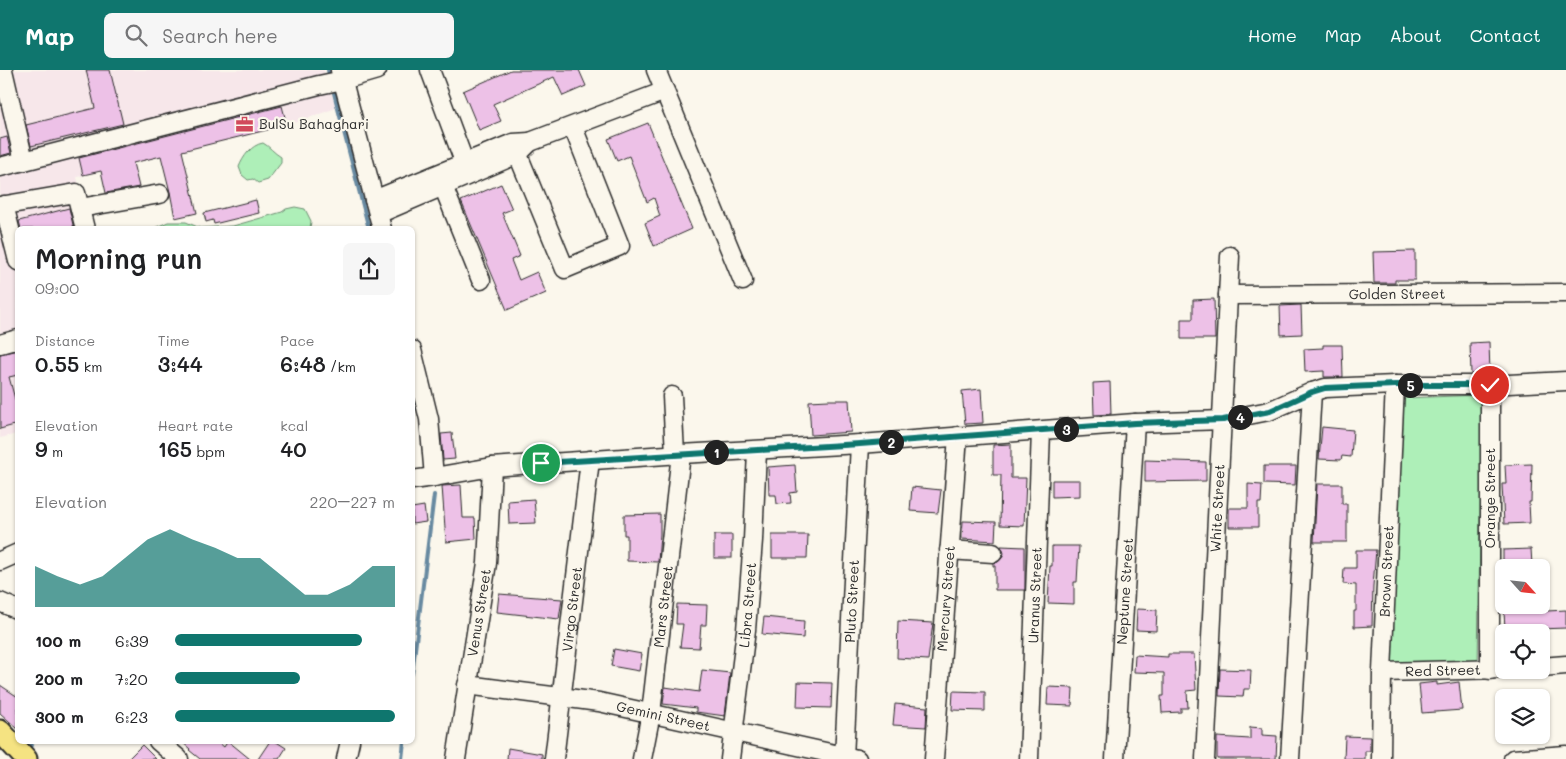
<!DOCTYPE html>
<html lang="en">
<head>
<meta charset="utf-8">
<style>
  :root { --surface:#fff; --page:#f6f6f6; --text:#202124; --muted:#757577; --accent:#0f766e }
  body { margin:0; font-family:Mali,sans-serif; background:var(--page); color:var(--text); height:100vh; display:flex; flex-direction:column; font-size:19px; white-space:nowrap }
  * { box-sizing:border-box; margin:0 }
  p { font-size:16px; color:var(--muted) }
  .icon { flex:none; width:28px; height:28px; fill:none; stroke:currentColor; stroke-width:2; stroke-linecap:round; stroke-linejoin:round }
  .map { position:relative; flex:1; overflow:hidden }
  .drawer { position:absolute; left:15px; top:156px; width:400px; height:518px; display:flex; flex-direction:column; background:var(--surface); border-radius:8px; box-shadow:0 1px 4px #0004 }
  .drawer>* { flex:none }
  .needle { width:32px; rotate:117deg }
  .buttons { position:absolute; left:1495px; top:489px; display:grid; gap:10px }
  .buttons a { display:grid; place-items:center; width:55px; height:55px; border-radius:8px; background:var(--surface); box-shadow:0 1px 4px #0004; font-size:25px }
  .pin { position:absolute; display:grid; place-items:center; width:42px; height:42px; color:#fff; margin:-21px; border:2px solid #fff; border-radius:50%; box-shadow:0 1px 5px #0007 }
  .km { position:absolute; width:25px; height:25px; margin:-12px; border-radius:50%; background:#222; color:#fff; font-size:14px; line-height:25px; text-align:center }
  .round { display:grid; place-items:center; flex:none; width:52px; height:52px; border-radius:8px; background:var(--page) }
  .summary { display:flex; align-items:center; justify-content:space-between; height:85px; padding:0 20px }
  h1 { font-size:28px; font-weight:600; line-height:38px }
  .figures { display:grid; grid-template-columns:repeat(3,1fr); gap:8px; height:85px; padding:5px 20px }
  .figures div { display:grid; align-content:center }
  .figures b { font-size:21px; font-weight:600 }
  .figures small { font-size:14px; font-weight:400 }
  .figures p { font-size:14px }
  .chart { height:140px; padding:10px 20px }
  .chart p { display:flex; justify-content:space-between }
  .chart svg { width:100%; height:90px; margin-top:5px; fill:var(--accent); opacity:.7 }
  ul { padding:0 20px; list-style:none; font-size:16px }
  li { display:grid; grid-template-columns:80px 60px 1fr; align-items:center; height:38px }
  li i { height:12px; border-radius:6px; background:var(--accent) }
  header { display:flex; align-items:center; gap:30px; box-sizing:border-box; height:70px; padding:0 25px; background:var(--accent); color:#fff }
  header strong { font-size:24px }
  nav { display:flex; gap:28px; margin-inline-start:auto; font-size:18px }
  .search { width:350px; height:45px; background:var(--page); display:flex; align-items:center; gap:12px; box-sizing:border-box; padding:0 18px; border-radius:8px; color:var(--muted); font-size:19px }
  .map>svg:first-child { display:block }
  .built { fill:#f7e7ea }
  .green { fill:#aeefb8; stroke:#6c8d72 }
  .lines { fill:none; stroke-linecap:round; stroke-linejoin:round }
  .stream { stroke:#688aa1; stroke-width:4 }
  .building { fill:#edc1e7; stroke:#2b2b2b }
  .minor-casing { stroke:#2b2b2b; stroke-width:21 }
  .major-casing { stroke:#2b2b2b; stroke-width:25 }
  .minor { stroke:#fbf7ec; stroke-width:18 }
  .major { stroke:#f5e382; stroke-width:21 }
  .route-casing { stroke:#fff; stroke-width:10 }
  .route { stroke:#0f766e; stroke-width:6 }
  .labels { text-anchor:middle; stroke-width:4.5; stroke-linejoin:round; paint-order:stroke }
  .poi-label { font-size:14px; fill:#2b2b2b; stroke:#fbf7ec; text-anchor:start }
  .street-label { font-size:14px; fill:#2b2b2b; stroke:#fbf7ec }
</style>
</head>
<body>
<header>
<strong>Map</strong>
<div class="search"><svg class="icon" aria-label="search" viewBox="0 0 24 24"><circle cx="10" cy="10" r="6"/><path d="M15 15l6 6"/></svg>Search here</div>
<nav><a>Home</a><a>Map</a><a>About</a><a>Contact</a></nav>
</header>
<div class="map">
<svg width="1566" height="689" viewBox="0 0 1566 689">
  <rect width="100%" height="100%" fill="#fbf7ec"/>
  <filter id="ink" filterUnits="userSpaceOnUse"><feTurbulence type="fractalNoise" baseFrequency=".02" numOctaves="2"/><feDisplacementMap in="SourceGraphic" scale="10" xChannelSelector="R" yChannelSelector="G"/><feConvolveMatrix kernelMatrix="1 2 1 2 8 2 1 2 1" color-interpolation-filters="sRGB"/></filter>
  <g filter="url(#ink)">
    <polygon class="built" points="0,0 324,0 336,38 295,53 77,107 89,159 18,159 17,364 0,368"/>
    <g class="green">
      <path d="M263,73C269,76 274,83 281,87V93L268,110L258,113L253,109L248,110L242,105L239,97C243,87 251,75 263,73Z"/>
      <polygon points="295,137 305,139 311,151 310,159 152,159 168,152 186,152 200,158 233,156 282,142 286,139"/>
      <polygon points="1482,325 1478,594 1391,598 1404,328"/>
    </g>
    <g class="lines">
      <g class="stream">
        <polyline points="328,0 329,4"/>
        <polyline points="334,23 369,159"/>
        <polyline points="412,323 416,338"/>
        <polyline points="412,604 434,425"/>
        <polyline points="30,677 33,671"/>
        <polyline points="402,689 404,671"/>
      </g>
    </g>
    <g class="building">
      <polygon points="86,0 110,0 123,54 31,76 26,55 95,38"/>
      <polygon points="511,0 579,0 586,16 563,26 554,7 493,34 501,51 479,60 463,21"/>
      <polygon points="282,36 287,55 182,81 197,143 175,148 170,122 161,86 133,93 139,117 106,123 101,101 83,105 79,88"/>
      <polygon points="648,53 692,159 654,176 645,153 660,146 654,128 647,132 629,86 617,91 608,69"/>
      <polygon points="7,67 11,83 0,86 0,69"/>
      <polygon points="501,114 512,139 502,143 520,186 511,190 519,210 537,202 546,223 507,240 461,131"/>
      <polygon points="256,130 259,143 214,154 213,150 206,152 204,143"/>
      <polygon points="69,138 74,159 21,159 19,151"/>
      <polygon points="1415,181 1415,210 1395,210 1395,213 1374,213 1373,182"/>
      <polygon points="1214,229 1215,269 1181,269 1181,249 1193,249 1193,230"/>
      <polygon points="1301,235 1302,264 1281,265 1280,236"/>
      <polygon points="1489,272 1490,304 1471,304 1470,273"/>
      <polygon points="1323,275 1342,275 1343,307 1324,307 1324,301 1305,302 1304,279 1323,278"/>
      <polygon points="18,280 18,305 9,307 18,340 18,354 0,359 0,284"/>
      <polygon points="1110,312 1111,344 1094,345 1093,313"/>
      <polygon points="981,319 983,353 965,354 962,321"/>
      <polygon points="829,330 849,330 851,362 811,365 809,331"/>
      <polygon points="1322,357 1353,360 1351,387 1342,386 1341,390 1319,389"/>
      <polygon points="452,363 455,389 443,390 441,364"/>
      <polygon points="1011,374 1011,408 1026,408 1024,456 1000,455 1001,405 993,405 993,375"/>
      <polygon points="1145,390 1206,392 1206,411 1145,412"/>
      <polygon points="1532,394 1531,432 1529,432 1530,453 1504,454 1502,414 1506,414 1505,395"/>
      <polygon points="795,395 797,422 790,423 791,433 777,434 776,425 769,425 768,397"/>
      <polygon points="1264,396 1296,396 1295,415 1264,414"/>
      <polygon points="1052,410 1080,410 1080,426 1052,427"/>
      <polygon points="1248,414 1262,415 1261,433 1258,433 1258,457 1229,457 1229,438 1248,438"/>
      <polygon points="1317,414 1342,414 1342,434 1347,434 1347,472 1314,472"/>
      <polygon points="461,415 463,448 475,448 476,469 446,472 442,416"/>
      <polygon points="912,417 941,420 938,443 910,441"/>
      <polygon points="534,429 536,453 509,454 508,431"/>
      <polygon points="424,436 426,452 412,454 412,438"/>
      <polygon points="660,444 660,464 658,492 627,491 627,465 624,465 624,445"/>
      <polygon points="963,451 996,452 995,471 962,469"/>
      <rect x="714" y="465" width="18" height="23"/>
      <polygon points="772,465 808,465 807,488 772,488"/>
      <polygon points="1001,476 1025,477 1025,520 995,520 995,496 993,496 993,493 998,492 1002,488 1004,483"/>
      <polygon points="1052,476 1079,476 1077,512 1074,512 1074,534 1048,533 1050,496 1052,496"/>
      <polygon points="1531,479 1532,495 1503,496 1503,480"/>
      <polygon points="1356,480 1376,480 1373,516 1372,556 1354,557 1354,541 1356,541 1356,515 1343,514 1344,498 1356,498"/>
      <polygon points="499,524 562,529 559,549 497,542"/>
      <polygon points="677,534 707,535 706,555 701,555 699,578 680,577 683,554 676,554"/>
      <polygon points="1507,535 1527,535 1528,542 1566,540 1566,558 1538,559 1538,556 1505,558 1504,542 1508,541"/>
      <polygon points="1137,539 1157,540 1156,561 1136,560"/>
      <polygon points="764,547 804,551 803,568 762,564"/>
      <polygon points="898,551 933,553 928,590 897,588"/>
      <polygon points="614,579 642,584 639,601 611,596"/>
      <polygon points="1168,584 1194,584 1196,620 1187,621 1188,638 1181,638 1181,642 1162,643 1161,626 1164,626 1164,603 1134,602 1135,585 1168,587"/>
      <polygon points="1220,599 1251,600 1250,619 1244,619 1243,627 1219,626"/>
      <polygon points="702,600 730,603 725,646 696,642 696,638 663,634 665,617 699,622"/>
      <polygon points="798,612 832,613 831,638 797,637"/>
      <polygon points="1437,612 1437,615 1459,612 1462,640 1422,643 1419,614"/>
      <polygon points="0,615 18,627 18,659 0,643"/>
      <polygon points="1048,617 1073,618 1072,636 1047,635"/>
      <polygon points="953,621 985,622 985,641 952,640"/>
      <polygon points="895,634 927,637 926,657 893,655"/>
      <polygon points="1250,657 1262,658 1262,665 1277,666 1276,689 1217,689 1217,667 1250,669"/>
      <polygon points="1345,666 1370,667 1370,681 1365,681 1365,689 1344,689"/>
      <polygon points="181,671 217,671 224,677 228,671 250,689 200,689 189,680 190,679"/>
      <polygon points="270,671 275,671 286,678 279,689 258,689"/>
      <polygon points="142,675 156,689 128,689"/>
      <polygon points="508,678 542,684 542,689 507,689"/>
    </g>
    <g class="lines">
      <defs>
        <g id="minor">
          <polyline points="340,0 382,159"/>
          <polyline points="430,0 465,94"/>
          <polyline points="656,0 743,211"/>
          <polyline points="530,72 665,21"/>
          <polyline points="514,75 565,199 620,176 573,57"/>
          <polyline points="24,91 319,15 343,10 377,0"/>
          <polyline points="0,97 24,91 3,0"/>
          <polyline points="443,116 481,210"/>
          <polyline points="374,130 513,73 530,72 518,84 378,144"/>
          <polyline points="4,135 18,191"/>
          <polyline points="0,136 76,123 85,159"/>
          <polyline points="80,138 160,124"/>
          <path id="s1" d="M1228,225L1566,223"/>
          <polyline points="0,274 18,269"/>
          <polyline points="412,280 429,349 434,407"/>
          <polyline points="1490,315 1490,600"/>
          <polyline points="672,326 675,384"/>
          <polyline points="412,410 434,407 492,397 681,384 860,374 1135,353 1223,350 1269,341 1312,322 1325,318 1395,315 1490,315 1566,311"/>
          <polyline points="949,480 993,483"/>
          <polyline points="0,491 18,483"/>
          <polyline points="0,532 18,540"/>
          <polyline points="1541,597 1566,595"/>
          <path id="s2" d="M1382,602L1504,599"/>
          <path id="s3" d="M467,615L599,632L857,689"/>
          <polyline points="158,671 179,689"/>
          <path id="s4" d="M844,687L860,374"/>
          <polyline points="346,689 350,671"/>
          <path id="s5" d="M456,689L487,493L492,397"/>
          <path id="s6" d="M554,689L590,390"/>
          <path id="s7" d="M642,689L651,643L681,384"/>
          <path id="s8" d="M730,689L746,560L753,470L757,381"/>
          <path id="s9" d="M934,689L958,366"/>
          <path id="s10" d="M1029,689L1041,361"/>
          <path id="s11" d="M1115,689L1135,353"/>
          <path id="s12" d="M1205,689L1230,186"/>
          <polyline points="1290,689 1312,322"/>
          <path id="s13" d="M1381,689L1382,602L1395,315"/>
          <polyline points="1513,689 1566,685"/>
        </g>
        <polyline id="major" points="0,661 26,689"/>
      </defs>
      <use href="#minor" class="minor-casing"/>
      <use href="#major" class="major-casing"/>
      <use href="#minor" class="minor"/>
      <use href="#major" class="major"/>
    </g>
  </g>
  <g class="lines" filter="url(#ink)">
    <defs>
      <polyline id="route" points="541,393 860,374 1135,353 1223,350 1270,341 1312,322 1325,318 1395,315 1490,315"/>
    </defs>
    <use href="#route" class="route-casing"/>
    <use href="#route" class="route"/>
  </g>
  <defs>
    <symbol id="office-bare" viewBox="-9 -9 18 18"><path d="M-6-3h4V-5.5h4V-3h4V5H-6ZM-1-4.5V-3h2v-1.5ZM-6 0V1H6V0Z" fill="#d1495b" stroke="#fbf7ec" stroke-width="2.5" paint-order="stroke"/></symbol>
  </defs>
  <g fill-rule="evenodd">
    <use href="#office-bare" x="232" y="42" width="25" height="25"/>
  </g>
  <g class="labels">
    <g class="poi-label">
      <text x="259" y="59">BulSu Bahaghari</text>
    </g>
    <g class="street-label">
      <text dy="5" stroke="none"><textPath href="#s1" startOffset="169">Golden Street</textPath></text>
      <text transform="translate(1490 428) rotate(-90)" y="5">Orange Street</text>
      <text dy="5" stroke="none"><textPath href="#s12" startOffset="251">White Street</textPath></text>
      <text dy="5" stroke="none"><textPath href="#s13" startOffset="188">Brown Street</textPath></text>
      <text dy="5" stroke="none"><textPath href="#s11" startOffset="168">Neptune Street</textPath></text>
      <text dy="5" stroke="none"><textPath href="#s10" startOffset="164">Uranus Street</textPath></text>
      <text dy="5" stroke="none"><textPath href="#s9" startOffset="161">Mercury Street</textPath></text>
      <text dy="5" stroke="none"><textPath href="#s4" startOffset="156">Pluto Street</textPath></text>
      <text dy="5" stroke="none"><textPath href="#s8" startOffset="155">Libra Street</textPath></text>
      <text dy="5" stroke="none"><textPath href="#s7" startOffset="154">Mars Street</textPath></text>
      <text dy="5" stroke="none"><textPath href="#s6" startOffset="151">Virgo Street</textPath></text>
      <text dy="5" stroke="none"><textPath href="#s5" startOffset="148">Venus Street</textPath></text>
      <text dy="5" stroke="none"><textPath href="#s2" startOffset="61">Red Street</textPath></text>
      <text dy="5" stroke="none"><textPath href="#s3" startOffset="199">Gemini Street</textPath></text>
    </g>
  </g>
</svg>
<div class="buttons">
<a><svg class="needle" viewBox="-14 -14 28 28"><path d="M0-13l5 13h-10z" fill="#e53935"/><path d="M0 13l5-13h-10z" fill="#757577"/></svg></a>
<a><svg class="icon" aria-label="locate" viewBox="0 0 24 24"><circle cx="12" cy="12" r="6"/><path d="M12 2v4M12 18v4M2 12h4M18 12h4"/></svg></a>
<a><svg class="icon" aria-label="layers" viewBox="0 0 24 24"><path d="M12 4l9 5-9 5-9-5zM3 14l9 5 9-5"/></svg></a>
</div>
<div class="pin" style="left:541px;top:393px;background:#1e9e55"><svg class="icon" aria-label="arrive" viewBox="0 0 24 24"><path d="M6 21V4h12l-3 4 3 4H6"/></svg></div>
<div class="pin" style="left:1490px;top:315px;background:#d93025"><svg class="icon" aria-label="check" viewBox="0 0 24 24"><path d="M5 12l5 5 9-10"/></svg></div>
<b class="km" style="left:716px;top:382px">1</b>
<b class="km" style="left:891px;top:372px">2</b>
<b class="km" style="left:1066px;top:359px">3</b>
<b class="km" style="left:1240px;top:347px">4</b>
<b class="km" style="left:1410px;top:315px">5</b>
<section class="drawer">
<div class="summary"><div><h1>Morning run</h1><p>09:00</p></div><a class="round"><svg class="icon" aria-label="share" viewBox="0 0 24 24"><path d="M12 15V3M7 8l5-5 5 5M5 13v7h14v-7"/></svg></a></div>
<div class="figures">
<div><p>Distance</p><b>0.55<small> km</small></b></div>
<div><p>Time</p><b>3:44</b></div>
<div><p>Pace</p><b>6:48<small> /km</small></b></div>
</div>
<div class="figures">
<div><p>Elevation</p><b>9<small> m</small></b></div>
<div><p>Heart rate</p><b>165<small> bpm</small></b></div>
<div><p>kcal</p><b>40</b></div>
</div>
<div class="chart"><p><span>Elevation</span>220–227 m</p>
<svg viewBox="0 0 160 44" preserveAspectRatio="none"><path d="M0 44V24L10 29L20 33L30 29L40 20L50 11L60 6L70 11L80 15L90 20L100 20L110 29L120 38L130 38L140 33L150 24L160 24V44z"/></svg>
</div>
<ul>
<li><b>100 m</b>6:39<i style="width:85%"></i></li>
<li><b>200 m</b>7:20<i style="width:57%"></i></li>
<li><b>300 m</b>6:23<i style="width:100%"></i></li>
</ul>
</section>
</div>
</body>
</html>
